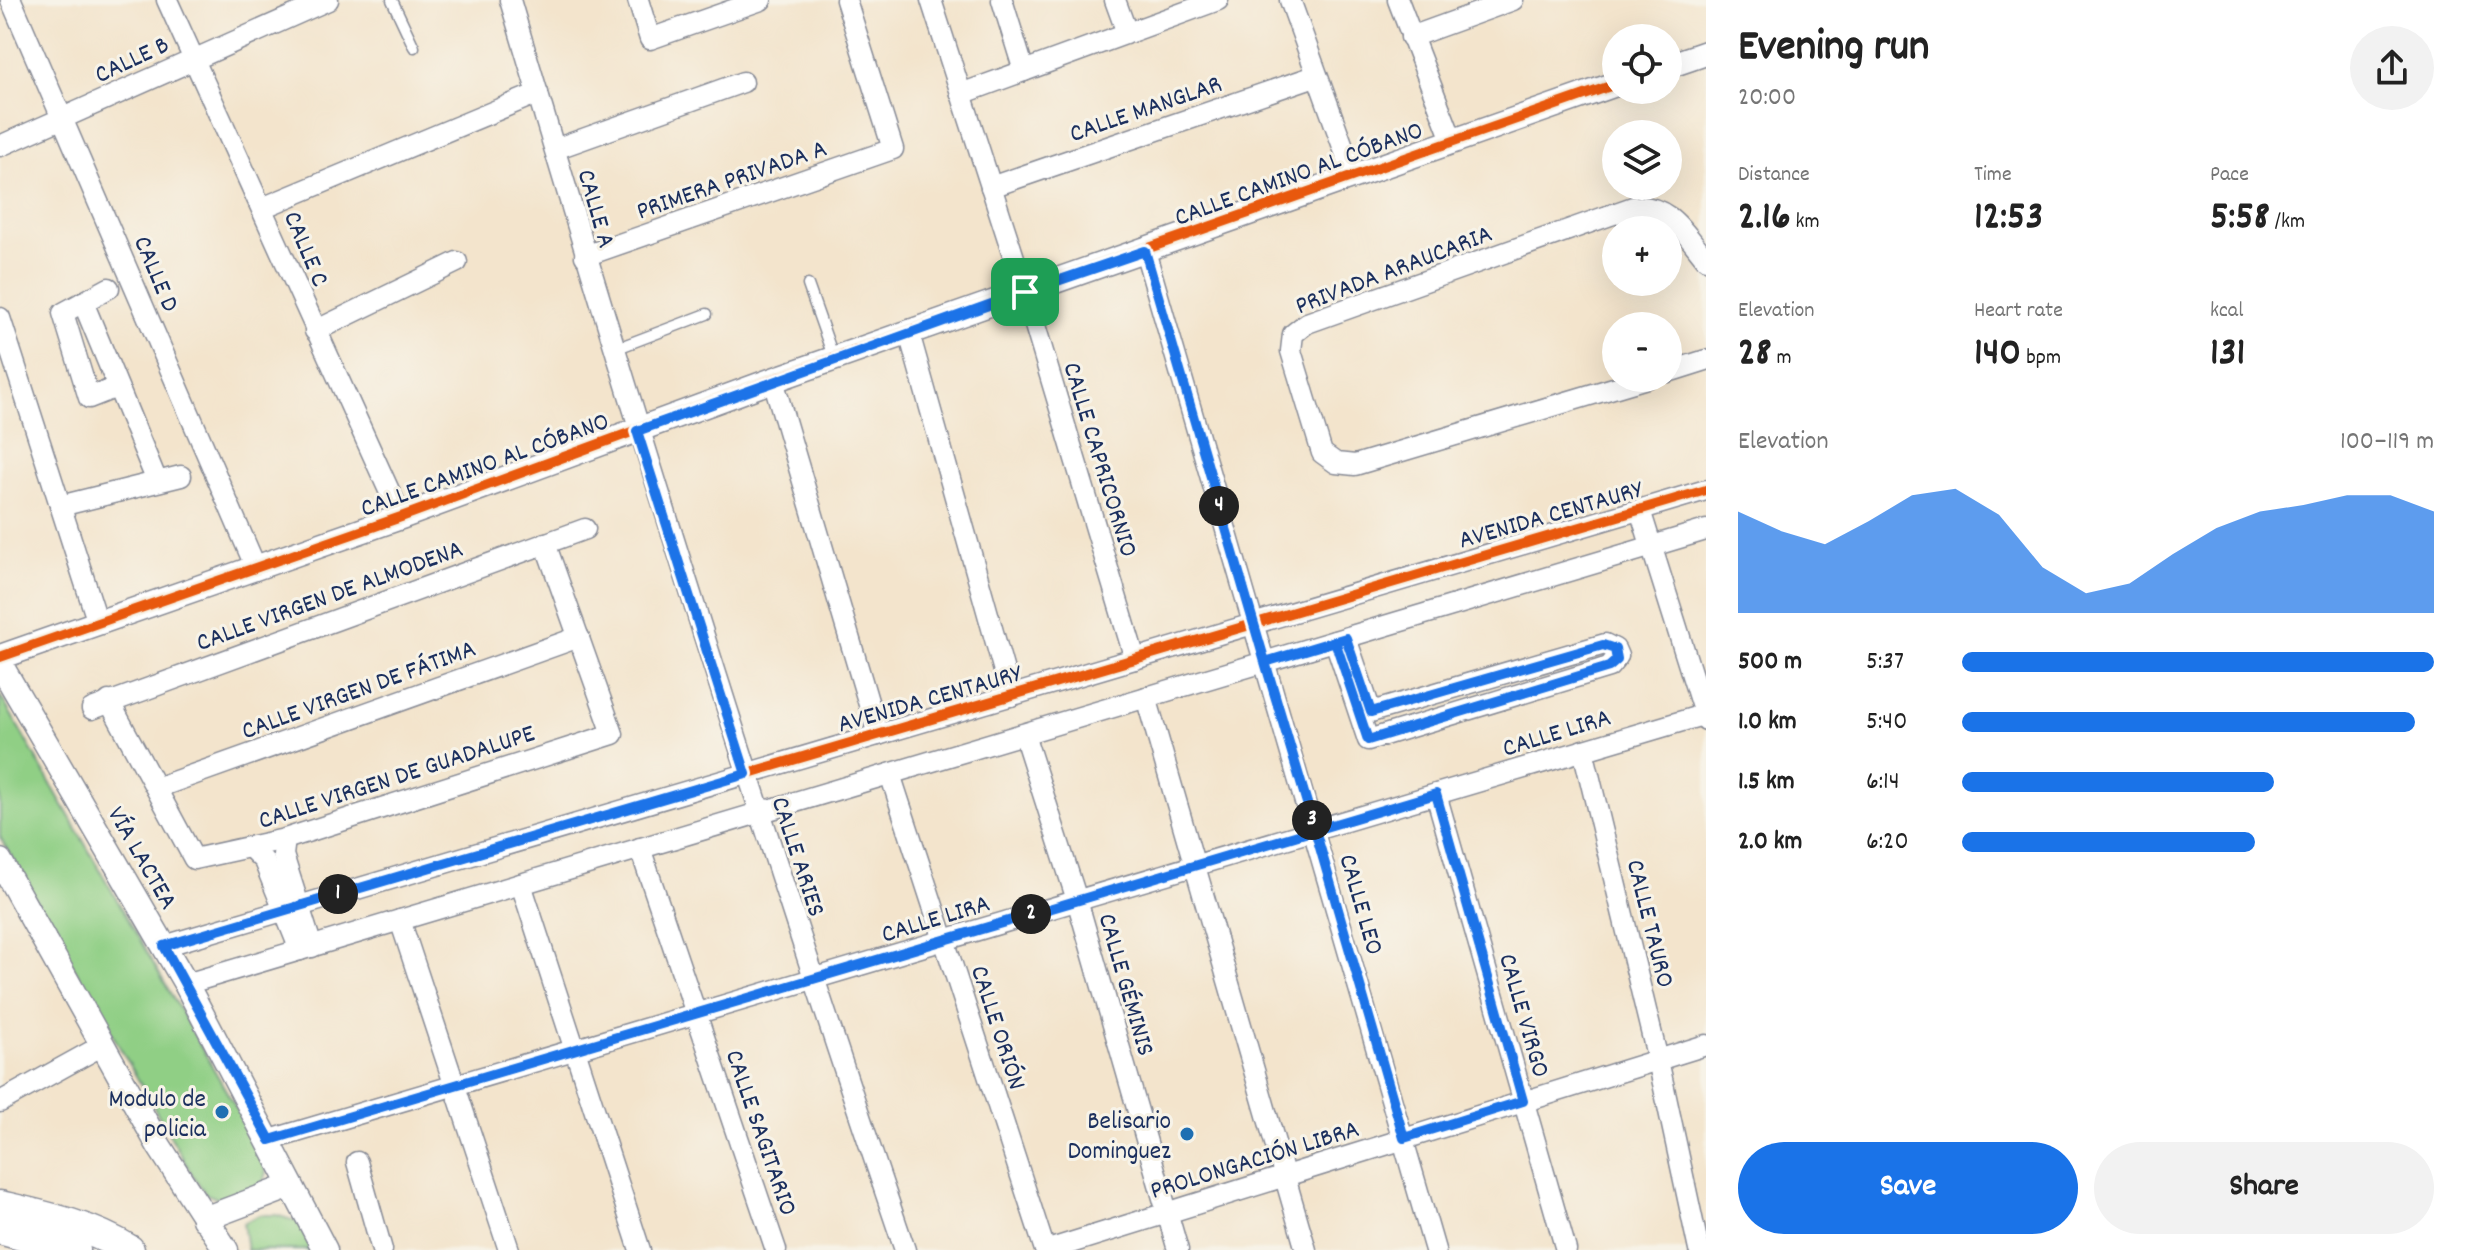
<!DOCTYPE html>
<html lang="en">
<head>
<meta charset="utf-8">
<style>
  :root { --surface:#fff; --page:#f2f2f2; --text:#222; --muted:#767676; --accent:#1a73e8 }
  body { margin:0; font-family:Dekko,sans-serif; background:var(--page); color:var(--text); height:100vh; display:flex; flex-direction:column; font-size:30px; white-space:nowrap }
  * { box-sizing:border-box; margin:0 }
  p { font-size:26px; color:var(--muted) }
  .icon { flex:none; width:44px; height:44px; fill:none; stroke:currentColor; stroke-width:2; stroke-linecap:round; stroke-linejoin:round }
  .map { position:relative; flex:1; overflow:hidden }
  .side { display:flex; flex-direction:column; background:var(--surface); width:760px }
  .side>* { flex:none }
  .controls { position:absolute; left:1602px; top:24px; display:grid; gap:16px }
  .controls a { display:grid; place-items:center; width:80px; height:80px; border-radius:50%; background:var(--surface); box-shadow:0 8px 32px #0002; font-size:40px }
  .pin { position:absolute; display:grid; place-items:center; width:68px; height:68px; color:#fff; margin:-34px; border-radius:16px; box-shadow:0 4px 12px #0006 }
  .km { position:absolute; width:40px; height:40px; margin:-20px; border-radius:50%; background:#222; color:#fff; font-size:22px; line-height:40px; text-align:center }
  .round { display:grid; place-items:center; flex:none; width:84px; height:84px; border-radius:42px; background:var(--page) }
  .head { display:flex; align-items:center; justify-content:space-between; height:136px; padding:0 32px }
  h1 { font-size:44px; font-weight:700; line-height:60px }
  .metrics { display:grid; grid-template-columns:repeat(3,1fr); gap:12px; height:136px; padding:8px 32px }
  .metrics div { display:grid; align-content:center }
  .metrics b { font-size:40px; font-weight:700 }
  .metrics small { font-size:22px; font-weight:400 }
  .metrics p { font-size:22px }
  .chart { height:224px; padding:16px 32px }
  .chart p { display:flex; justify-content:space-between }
  .chart svg { width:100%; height:144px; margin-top:8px; fill:var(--accent); opacity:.7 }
  .button { display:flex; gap:16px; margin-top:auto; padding:16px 32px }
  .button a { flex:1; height:92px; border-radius:48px; background:var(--accent); color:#fff; font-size:32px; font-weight:700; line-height:92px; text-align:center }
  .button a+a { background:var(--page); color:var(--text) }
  ul { padding:0 32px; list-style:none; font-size:26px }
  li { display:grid; grid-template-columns:128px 96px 1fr; align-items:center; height:60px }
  li i { height:20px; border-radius:10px; background:var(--accent) }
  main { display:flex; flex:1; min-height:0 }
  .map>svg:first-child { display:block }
  .green { fill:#90cf85; stroke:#567f72; stroke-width:2 }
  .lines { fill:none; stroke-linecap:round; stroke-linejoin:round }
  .service-casing { stroke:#878a95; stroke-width:13 }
  .minor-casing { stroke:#878a95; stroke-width:23 }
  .tertiary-casing { stroke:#878a95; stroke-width:27 }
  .primary-casing { stroke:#878a95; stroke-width:33 }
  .service { stroke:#fff; stroke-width:10 }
  .minor { stroke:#fff; stroke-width:20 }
  .tertiary { stroke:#fff; stroke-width:24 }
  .primary { stroke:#fff; stroke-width:30 }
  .cycleway-casing { stroke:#f7f3e8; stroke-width:15 }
  .cycleway { stroke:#e8590c; stroke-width:10 }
  .route-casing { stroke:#fff; stroke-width:16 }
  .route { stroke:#1a73e8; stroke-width:10 }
  .poi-dot { fill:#1f6fb2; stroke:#f7f3e8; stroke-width:3 }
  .labels { text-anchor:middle; stroke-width:6; stroke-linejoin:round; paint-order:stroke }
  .street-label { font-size:26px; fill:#1b2f5e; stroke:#f7f3e8 }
  .poi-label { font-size:26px; fill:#1b2f5e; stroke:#f7f3e8; text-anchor:end }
</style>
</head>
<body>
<main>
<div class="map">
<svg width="1706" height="1250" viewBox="0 0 1706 1250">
  <rect width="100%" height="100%" fill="#f7f3e8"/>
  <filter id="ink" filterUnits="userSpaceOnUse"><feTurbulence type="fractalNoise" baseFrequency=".0125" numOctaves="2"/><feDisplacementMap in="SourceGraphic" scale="16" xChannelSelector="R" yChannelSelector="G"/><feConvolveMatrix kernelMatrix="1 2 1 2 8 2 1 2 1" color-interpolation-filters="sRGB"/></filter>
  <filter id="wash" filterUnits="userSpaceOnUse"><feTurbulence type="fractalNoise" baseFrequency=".006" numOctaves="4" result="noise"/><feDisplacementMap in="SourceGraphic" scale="32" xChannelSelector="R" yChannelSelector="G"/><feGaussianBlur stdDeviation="1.8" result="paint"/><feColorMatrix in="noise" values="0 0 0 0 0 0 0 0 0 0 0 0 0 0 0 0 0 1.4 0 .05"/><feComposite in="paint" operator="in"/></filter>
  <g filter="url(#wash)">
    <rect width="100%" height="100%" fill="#f3e4cc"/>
    <g class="green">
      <polygon points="0,695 256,1143 266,1172 262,1186 228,1202 206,1194 193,1176 0,837"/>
      <polygon points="259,1215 276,1215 299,1222 314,1250 247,1250 243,1223"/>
    </g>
  </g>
  <g filter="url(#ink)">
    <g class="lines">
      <defs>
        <g id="service">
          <polyline points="392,0 414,47"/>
          <polyline points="808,285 834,359"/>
          <polyline points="615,349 707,314"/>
        </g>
        <g id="minor">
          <polyline points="11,0 256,568"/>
          <polyline points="167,0 401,517"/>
          <path d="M510,0C634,419 764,836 905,1250"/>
          <polyline points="638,0 650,39 761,0"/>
          <polyline points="931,0 1025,292 1135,659"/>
          <polyline points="1002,0 1024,71"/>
          <polyline points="1115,0 1127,33"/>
          <polyline points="1290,0 1354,177"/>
          <polyline points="1398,0 1452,140"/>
          <polyline points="1411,37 1513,0"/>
          <polyline points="961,94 1218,0"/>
          <polyline points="0,146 328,0"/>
          <polyline points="555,149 743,82"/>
          <polyline points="991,187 1315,76"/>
          <polyline points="262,208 538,93"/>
          <polyline points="1145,251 1435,1250"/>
          <polyline points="585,256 893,149 846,0"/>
          <polyline points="109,288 63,313 89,398 117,387"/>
          <polyline points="83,302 156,479"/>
          <polyline points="0,318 98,623"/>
          <polyline points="315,331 457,262"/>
          <polyline points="909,333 1011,696"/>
          <polyline points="1668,372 1706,360"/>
          <path d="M1647,378L1355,465L1336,463L1322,453L1291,351L1293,334L1307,323L1633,207C1669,203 1685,234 1706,259"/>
          <polyline points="773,380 878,735"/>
          <polyline points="60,506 181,476"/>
          <polyline points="1640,510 1706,720"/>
          <polyline points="1335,641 1368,740 1609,667 1618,656 1615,649 1605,644 1371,712 1346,638"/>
          <polyline points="1146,697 1306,1250"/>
          <polyline points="109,701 194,859 285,839 613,734 545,543"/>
          <polyline points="92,709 585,529"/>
          <polyline points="1024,734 1077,900 1178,1250"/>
          <polyline points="1583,750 1658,1060 1699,1250"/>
          <polyline points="890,774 1045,1250"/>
          <polyline points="156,788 579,637"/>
          <polyline points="1436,794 1566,1250"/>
          <polyline points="285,839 283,855 312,947"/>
          <polyline points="251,848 264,861 300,950"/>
          <polyline points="640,848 776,1250"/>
          <polyline points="521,884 640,1250"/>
          <polyline points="400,920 509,1250"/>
          <polyline points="164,946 1706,490"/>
          <polyline points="186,984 1706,530"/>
          <polyline points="0,1102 103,1045"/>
          <polyline points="270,1140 1706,714"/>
          <polyline points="357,1162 382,1250"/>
          <polyline points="1048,1250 1706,1045"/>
        </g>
        <g id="tertiary">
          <polyline points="1668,66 1706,53"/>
          <polyline points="0,657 401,517 773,380 1616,84"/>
          <polyline points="0,664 186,984 325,1250"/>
          <polyline points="0,861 159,1146 226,1250"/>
          <polyline points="204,1219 291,1186"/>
        </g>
        <g id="primary">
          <path d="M0,1206C43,1216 91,1226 129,1250"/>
          <polyline points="0,1229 75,1250"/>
        </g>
      </defs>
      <use href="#service" class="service-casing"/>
      <use href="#minor" class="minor-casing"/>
      <use href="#tertiary" class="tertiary-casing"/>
      <use href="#primary" class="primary-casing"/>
      <use href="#service" class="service"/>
      <use href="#minor" class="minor"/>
      <use href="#tertiary" class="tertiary"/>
      <use href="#primary" class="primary"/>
      <defs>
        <g id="cycleway">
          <polyline points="0,657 401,517 773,380 1616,84"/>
          <polyline points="164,946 1706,490"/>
        </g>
      </defs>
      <use href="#cycleway" class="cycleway-casing"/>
      <use href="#cycleway" class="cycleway"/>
    </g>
  </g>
  <g class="lines" filter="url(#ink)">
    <defs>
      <polyline id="route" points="1025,292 637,431 746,774 164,946 270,1140 1315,830 1404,1138 1523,1101 1436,794 1315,830 1265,662 1346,638 1371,712 1603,645 1615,649 1617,660 1609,667 1368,740 1335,641 1265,662 1145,251 1025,292"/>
    </defs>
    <use href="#route" class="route-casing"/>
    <use href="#route" class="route"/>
  </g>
  <g class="poi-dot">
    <circle cx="222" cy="1112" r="8"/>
    <circle cx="1187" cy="1134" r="8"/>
  </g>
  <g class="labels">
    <g class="street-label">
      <text transform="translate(131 58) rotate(-25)" y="9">CALLE B</text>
      <text transform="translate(1145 107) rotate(-19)" y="9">CALLE MANGLAR</text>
      <text transform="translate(1298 172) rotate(-20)" y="9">CALLE CAMINO AL CÓBANO</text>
      <text transform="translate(731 178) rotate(-19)" y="9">PRIMERA PRIVADA A</text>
      <text transform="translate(598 208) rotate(74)" y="9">CALLE A</text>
      <text transform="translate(308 248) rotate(67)" y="9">CALLE C</text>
      <text transform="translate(1393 268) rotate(-21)" y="9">PRIVADA ARAUCARIA</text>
      <text transform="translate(158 273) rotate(67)" y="9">CALLE D</text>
      <text transform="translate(1102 459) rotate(73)" y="9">CALLE CAPRICORNIO</text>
      <text transform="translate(484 463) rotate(-20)" y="9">CALLE CAMINO AL CÓBANO</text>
      <text transform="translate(1550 513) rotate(-16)" y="9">AVENIDA CENTAURY</text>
      <text transform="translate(329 594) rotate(-20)" y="9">CALLE VIRGEN DE ALMODENA</text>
      <text transform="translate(358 688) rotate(-20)" y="9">CALLE VIRGEN DE FÁTIMA</text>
      <text transform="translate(929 697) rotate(-16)" y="9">AVENIDA CENTAURY</text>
      <text transform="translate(1556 731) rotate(-17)" y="9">CALLE LIRA</text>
      <text transform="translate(396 775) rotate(-18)" y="9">CALLE VIRGEN DE GUADALUPE</text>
      <text transform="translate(800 856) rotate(72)" y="9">CALLE ARIES</text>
      <text transform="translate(144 857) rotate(60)" y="9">VÍA LACTEA</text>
      <text transform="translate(1363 904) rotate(74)" y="9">CALLE LEO</text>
      <text transform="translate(935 917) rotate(-17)" y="9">CALLE LIRA</text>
      <text transform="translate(1652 923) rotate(76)" y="9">CALLE TAURO</text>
      <text transform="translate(1128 984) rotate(74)" y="9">CALLE GÉMINIS</text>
      <text transform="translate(1526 1015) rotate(74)" y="9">CALLE VIRGO</text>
      <text transform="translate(1000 1027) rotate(72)" y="9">CALLE ORIÓN</text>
      <text transform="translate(763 1132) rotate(71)" y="9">CALLE SAGITARIO</text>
      <text transform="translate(1254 1158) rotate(-17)" y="9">PROLONGACIÓN LIBRA</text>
    </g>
    <g class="poi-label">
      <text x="206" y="1106">Modulo de<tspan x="206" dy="30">policia</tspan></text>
      <text x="1171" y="1128">Belisario<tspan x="1171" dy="30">Dominguez</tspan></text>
    </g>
  </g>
</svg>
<div class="controls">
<a><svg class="icon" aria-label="locate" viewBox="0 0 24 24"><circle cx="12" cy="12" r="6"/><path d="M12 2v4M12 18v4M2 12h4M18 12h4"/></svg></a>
<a><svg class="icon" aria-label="layers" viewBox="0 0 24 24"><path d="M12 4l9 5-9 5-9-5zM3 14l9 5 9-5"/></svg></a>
<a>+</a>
<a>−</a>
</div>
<div class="pin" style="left:1025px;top:292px;background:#1e9e55"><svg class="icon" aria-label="arrive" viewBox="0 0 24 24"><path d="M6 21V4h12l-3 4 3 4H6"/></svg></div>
<b class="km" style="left:338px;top:894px">1</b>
<b class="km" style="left:1031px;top:914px">2</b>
<b class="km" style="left:1312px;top:820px">3</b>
<b class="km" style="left:1219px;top:506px">4</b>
</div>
<section class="side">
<div class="head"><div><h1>Evening run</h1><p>20:00</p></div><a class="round"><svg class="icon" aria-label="share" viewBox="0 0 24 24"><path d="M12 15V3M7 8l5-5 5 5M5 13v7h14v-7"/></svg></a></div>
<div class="metrics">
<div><p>Distance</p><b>2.16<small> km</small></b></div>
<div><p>Time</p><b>12:53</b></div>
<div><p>Pace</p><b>5:58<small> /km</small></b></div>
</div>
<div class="metrics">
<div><p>Elevation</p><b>28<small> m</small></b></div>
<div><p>Heart rate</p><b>140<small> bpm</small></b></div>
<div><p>kcal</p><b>131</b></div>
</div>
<div class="chart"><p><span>Elevation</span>100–119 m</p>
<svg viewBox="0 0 160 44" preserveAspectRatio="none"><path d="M0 44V13L10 19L20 23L30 16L40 8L50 6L60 14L70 30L80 38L90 35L100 26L110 18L120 13L130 11L140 8L150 8L160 13V44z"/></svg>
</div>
<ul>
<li><b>500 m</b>5:37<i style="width:100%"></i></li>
<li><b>1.0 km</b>5:40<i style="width:96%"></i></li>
<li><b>1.5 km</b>6:14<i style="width:66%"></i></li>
<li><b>2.0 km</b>6:20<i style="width:62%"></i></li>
</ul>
<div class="button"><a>Save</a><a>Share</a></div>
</section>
</main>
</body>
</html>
